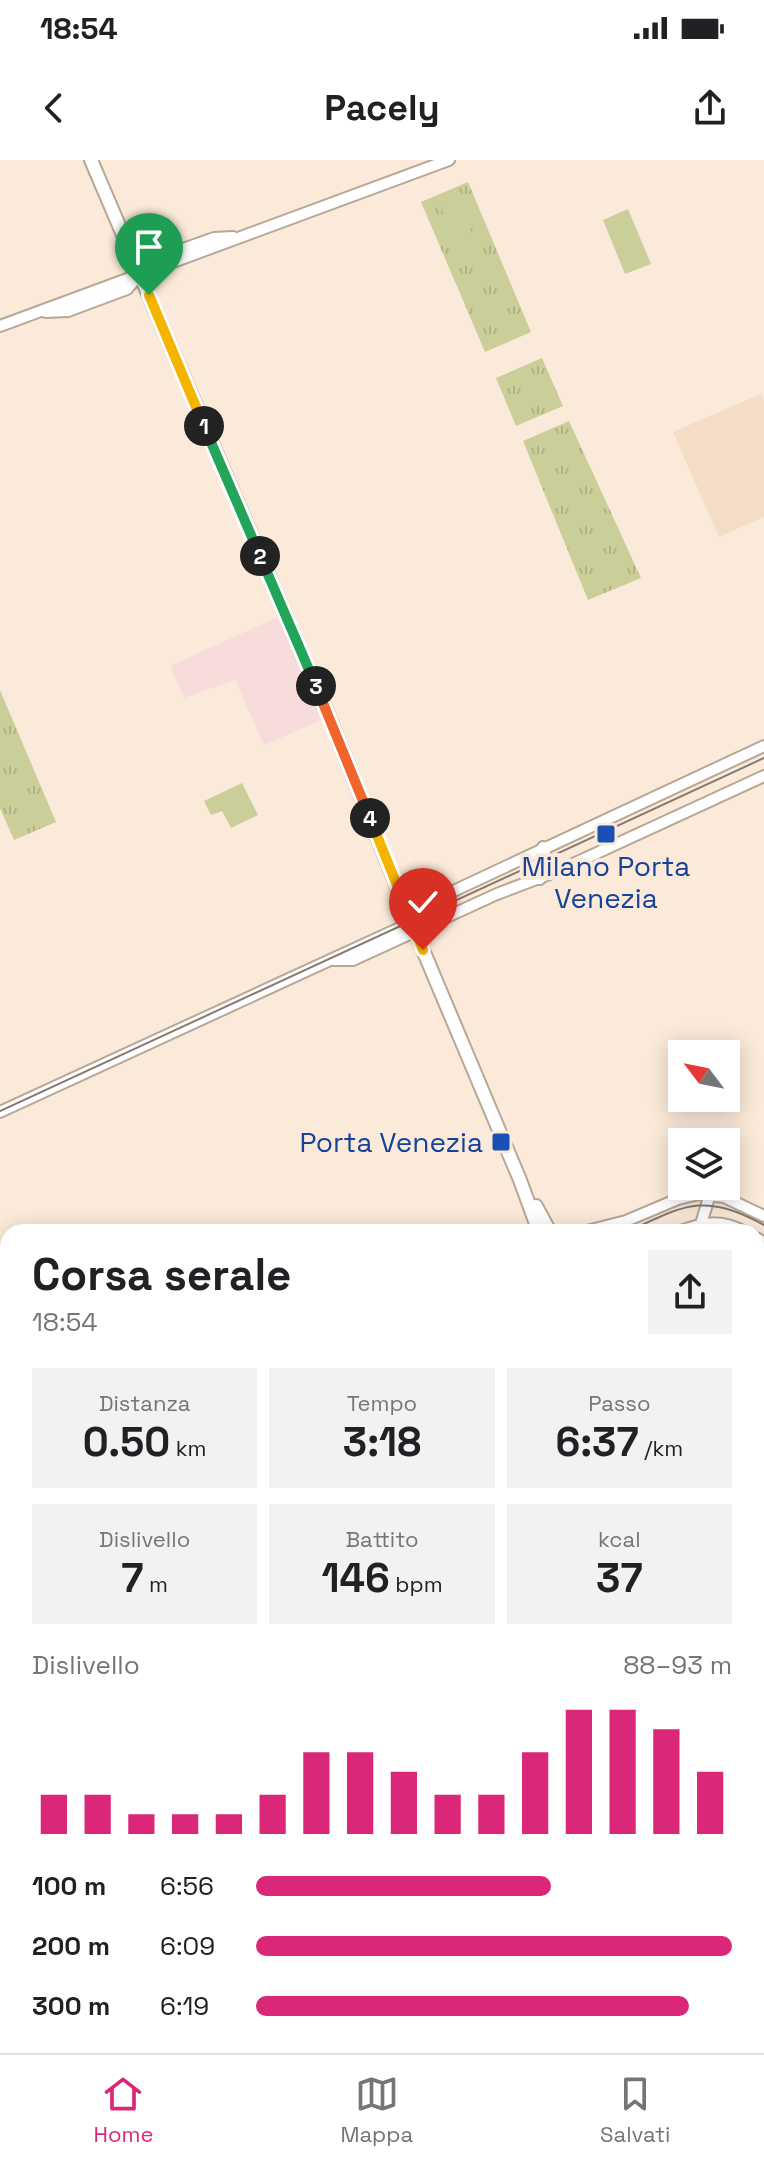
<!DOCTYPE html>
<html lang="it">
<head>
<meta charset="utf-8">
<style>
  :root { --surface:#fff; --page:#f2f2f2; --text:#202124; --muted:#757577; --line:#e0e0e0; --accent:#db2777 }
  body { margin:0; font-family:"Space Grotesk",sans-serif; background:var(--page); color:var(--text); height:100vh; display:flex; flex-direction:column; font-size:30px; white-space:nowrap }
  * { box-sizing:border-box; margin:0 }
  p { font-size:26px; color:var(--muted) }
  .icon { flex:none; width:44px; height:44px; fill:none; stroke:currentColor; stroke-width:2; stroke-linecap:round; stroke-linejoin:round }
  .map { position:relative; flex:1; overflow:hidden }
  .sheet { position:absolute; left:0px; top:1064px; width:764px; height:830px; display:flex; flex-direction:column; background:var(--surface); border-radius:24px 24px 0 0; box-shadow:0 4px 20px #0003 }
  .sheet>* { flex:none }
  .needle { width:52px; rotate:302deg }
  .controls { position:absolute; left:668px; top:880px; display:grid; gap:16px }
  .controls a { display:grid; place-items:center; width:72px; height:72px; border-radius:0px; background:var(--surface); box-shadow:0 4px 20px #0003; font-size:40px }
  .pin { position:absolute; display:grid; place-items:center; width:68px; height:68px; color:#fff; margin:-82px -34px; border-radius:50% 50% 50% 0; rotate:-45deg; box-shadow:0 0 8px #0007 }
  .pin .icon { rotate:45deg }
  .km { position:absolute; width:40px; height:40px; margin:-20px; border-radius:50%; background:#222; color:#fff; font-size:22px; line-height:40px; text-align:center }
  .round { display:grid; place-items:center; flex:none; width:84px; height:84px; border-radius:0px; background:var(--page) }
  .head { display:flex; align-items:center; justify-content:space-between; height:136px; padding:0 32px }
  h1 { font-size:44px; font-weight:700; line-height:60px }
  .stats { display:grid; grid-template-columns:repeat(3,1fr); gap:12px; height:136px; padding:8px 32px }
  .stats div { display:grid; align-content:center; border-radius:0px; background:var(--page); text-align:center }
  .stats b { font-size:40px; font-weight:700 }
  .stats small { font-size:22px; font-weight:400 }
  .stats p { font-size:22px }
  .chart { height:224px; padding:16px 32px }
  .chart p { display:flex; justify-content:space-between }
  .chart svg { width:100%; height:144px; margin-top:8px; stroke:var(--accent); stroke-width:6 }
  ul { padding:0 32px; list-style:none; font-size:26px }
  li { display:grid; grid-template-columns:128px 96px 1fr; align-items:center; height:60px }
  li i { height:20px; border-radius:10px; background:var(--accent) }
  .status { display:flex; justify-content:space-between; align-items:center; height:56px; padding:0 40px; background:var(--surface); direction:ltr }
  .status svg { height:22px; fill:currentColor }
  header { display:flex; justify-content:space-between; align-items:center; height:104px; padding:0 32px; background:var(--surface); font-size:36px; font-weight:700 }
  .tabs { display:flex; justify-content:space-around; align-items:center; height:112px; border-top:2px solid var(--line); background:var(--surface); font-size:22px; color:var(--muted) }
  .tabs a { display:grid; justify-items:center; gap:4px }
  .tabs .current { color:var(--accent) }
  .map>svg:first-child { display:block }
  .commercial { fill:#f7dcdb }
  .built { fill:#f4ddc7 }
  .grass { fill:url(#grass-tufts) }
  .garden { fill:#cacf9a }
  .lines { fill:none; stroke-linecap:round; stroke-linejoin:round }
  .stream { stroke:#69addc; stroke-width:3 }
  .tertiary-casing { stroke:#b7a797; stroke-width:14 }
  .secondary-casing { stroke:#b7a797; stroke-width:16 }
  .tertiary { stroke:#fff; stroke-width:10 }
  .secondary { stroke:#fff; stroke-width:12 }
  .tram { stroke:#867b71; stroke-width:2 }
  .split-1-casing { stroke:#fff; stroke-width:16 }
  .split-2-casing { stroke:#fff; stroke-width:16 }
  .split-3-casing { stroke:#fff; stroke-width:16 }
  .split-4-casing { stroke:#fff; stroke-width:16 }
  .split-5-casing { stroke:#fff; stroke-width:16 }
  .split-1 { stroke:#f5b400; stroke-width:10 }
  .split-2 { stroke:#22a559; stroke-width:10 }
  .split-3 { stroke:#22a559; stroke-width:10 }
  .split-4 { stroke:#f0652b; stroke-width:10 }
  .split-5 { stroke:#f5b400; stroke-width:10 }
  .transit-dot { fill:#1a4fb4; stroke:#fbead9; stroke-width:3 }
  .labels { text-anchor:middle; stroke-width:8; stroke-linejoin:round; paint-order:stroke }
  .transit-label { font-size:28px; fill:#164399; stroke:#fbead9 }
</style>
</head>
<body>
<div class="status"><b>18:54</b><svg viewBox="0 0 49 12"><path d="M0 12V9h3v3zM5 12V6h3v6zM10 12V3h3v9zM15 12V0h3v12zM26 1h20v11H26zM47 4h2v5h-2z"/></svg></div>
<header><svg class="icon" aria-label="back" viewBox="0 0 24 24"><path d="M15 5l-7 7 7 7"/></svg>Pacely<svg class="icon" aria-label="share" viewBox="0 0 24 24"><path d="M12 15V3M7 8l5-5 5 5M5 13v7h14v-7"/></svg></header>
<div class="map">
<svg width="764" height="1893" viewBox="0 0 764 1893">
  <defs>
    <pattern id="grass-tufts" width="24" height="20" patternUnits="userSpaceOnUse" patternTransform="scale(2)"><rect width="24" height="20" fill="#cacf9a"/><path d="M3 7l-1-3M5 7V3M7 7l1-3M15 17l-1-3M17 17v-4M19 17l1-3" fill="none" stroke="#afb285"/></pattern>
  </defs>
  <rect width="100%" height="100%" fill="#fbead9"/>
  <g class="commercial">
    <polygon points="285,454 329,557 264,585 235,520 184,538 170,506"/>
    <polygon points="0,1851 8,1858 8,1886 80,1886 89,1893 28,1893 24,1888 19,1893 0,1893"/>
  </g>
  <polygon class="built" points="761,234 764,241 764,357 719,377 673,272"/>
  <g class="grass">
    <polygon points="468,22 531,172 485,192 421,42"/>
    <polygon points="542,198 563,246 516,266 496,218"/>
    <polygon points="569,261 641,418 588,440 523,281"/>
    <polygon points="0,530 56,662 14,680 0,648"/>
    <polygon points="8,1485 8,1843 0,1829 0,1489"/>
    <polygon points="80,1886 347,1886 343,1893 89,1893"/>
    <polygon points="404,1886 672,1886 676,1893 400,1893"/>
  </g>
  <g class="garden">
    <polygon points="457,39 472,73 455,81 440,47"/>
    <polygon points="628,49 651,104 625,114 603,60"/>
    <polygon points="242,623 258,655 231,668 222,651 211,655 204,641"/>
  </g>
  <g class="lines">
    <g class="stream">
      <polyline points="0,1672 8,1678"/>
      <polyline points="652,1886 656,1893"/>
    </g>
    <defs>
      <g id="tertiary">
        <polyline points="46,152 68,151 127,129 152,100 214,78 233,77"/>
        <polyline points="0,166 449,0"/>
        <polyline points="540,719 548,703 543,687"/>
        <polyline points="334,800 353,800 497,734 560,710 764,616"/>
        <polyline points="0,952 391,772 411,763 430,742 764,586"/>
        <polyline points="701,1064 710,1034"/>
        <polyline points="583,1072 626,1061 678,1039 699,1034 724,1037 764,1056"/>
        <path d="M678,1072C703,1062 720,1059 745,1072"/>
        <polyline points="756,1078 764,1082"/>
        <polyline points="756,1583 764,1603"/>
      </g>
      <g id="secondary">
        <polyline points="91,0 329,557 415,771 520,1020 539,1072"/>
        <polyline points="536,1046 550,1072"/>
        <polyline points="756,1186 764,1191"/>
        <polyline points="756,1214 764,1219"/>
        <polyline points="0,1432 8,1429"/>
        <polyline points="0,1453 8,1449"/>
      </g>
    </defs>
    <use href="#tertiary" class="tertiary-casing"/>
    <use href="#secondary" class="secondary-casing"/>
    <use href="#tertiary" class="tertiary"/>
    <use href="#secondary" class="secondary"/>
    <g class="tram">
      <polyline points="0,951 764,598"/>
      <path d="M627,1072C685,1045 703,1032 764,1065"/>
      <polyline points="0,1263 8,1281"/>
      <polyline points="0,1362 8,1358"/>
    </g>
  </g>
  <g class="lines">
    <defs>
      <polyline id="split-1" points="149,135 204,266"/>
      <polyline id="split-2" points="204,266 260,396"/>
      <polyline id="split-3" points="260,396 316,526"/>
      <polyline id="split-4" points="316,526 370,658"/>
      <polyline id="split-5" points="370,658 423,790"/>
    </defs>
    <use href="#split-1" class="split-1-casing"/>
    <use href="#split-2" class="split-2-casing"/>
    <use href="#split-3" class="split-3-casing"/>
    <use href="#split-4" class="split-4-casing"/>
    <use href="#split-5" class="split-5-casing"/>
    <use href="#split-1" class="split-1"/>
    <use href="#split-2" class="split-2"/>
    <use href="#split-3" class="split-3"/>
    <use href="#split-4" class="split-4"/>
    <use href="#split-5" class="split-5"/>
  </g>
  <g class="transit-dot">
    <rect x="596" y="664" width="20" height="20" rx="4"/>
    <rect x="491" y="972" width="20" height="20" rx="4"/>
  </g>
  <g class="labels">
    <g class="transit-label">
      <text x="606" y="716">Milano Porta<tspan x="606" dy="32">Venezia</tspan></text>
      <text x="483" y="992" text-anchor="end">Porta Venezia</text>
    </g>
  </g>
</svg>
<div class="controls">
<a><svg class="needle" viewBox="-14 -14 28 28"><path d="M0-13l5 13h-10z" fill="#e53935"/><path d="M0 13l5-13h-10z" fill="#757577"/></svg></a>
<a><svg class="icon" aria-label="layers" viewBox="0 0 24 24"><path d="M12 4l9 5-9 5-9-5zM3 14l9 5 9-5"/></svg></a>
</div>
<div class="pin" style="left:149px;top:135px;background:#1e9e55"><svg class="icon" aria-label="arrive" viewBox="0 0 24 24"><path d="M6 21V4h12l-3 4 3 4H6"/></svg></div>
<div class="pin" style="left:423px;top:790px;background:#d93025"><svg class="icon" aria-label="check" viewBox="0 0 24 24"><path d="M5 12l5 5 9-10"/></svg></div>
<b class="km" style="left:204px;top:266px">1</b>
<b class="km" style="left:260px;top:396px">2</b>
<b class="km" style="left:316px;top:526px">3</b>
<b class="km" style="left:370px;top:658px">4</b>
<section class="sheet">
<div class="head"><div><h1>Corsa serale</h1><p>18:54</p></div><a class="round"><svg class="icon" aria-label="share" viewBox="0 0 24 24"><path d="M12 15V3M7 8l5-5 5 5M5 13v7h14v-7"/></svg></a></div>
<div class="stats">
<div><p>Distanza</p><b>0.50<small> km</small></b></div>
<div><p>Tempo</p><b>3:18</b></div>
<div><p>Passo</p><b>6:37<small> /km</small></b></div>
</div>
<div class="stats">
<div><p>Dislivello</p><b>7<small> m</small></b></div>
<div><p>Battito</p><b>146<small> bpm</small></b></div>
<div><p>kcal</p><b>37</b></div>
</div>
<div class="chart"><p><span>Dislivello</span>88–93 m</p>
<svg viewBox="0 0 160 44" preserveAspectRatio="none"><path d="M5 44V32M15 44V32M25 44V38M35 44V38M45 44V38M55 44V32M65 44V19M75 44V19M85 44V25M95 44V32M105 44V32M115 44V19M125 44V6M135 44V6M145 44V12M155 44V25"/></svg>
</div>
<ul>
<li><b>100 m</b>6:56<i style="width:62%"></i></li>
<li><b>200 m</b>6:09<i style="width:100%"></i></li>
<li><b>300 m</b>6:19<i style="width:91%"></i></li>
</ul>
</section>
</div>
<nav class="tabs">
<a class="current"><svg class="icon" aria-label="home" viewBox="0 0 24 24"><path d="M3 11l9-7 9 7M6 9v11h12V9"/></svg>Home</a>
<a><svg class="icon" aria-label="map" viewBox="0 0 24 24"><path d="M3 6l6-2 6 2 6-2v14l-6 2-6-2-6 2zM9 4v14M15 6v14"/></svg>Mappa</a>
<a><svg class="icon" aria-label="saved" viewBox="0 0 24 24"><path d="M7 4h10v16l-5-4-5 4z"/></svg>Salvati</a>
</nav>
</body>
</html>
